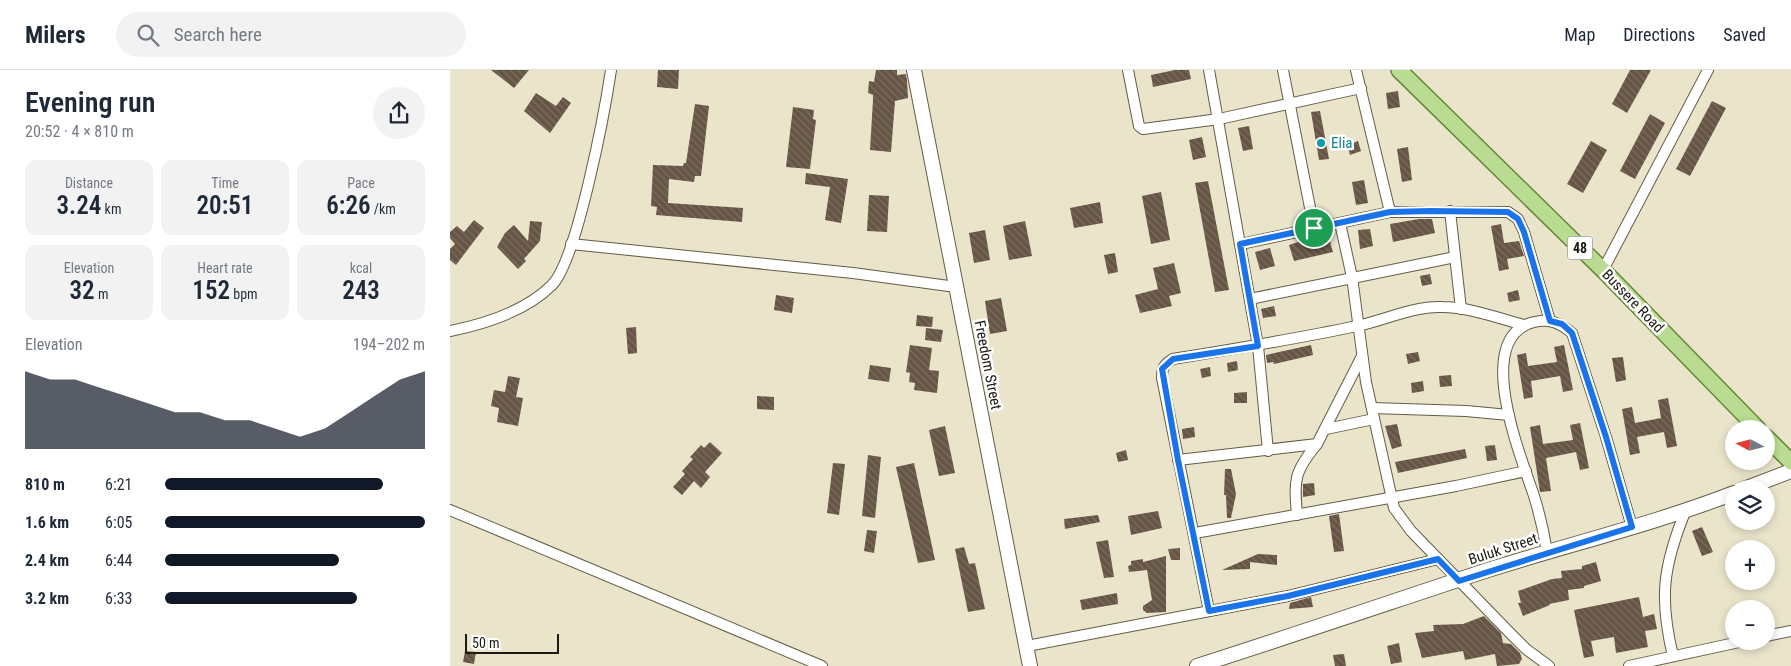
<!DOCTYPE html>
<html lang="en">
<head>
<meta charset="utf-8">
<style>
  :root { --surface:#fff; --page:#f2f2f3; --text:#1f2937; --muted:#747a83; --line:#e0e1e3; --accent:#111827 }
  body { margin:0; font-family:"Roboto Condensed",sans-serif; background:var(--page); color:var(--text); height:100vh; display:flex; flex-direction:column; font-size:19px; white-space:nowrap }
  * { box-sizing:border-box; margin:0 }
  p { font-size:16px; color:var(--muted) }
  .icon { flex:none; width:28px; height:28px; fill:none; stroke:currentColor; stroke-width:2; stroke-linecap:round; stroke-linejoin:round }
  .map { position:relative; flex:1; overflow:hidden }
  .side { display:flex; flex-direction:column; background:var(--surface); width:450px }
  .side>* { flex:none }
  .needle { width:32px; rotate:277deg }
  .buttons { position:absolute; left:1275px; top:350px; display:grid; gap:10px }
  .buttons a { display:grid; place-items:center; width:50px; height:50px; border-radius:50%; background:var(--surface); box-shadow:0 2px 8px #0003; font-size:25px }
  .scale { position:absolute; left:15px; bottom:12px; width:94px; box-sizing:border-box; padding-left:5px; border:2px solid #1c1a11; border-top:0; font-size:14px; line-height:18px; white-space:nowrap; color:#1c1a11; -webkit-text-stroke:4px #fff; paint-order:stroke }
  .pin { position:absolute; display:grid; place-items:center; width:42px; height:42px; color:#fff; margin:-21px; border:2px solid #fff; border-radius:50%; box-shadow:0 1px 5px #0007 }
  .round { display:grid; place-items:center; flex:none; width:52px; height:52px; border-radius:26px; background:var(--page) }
  .overview { display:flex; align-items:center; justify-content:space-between; height:85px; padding:0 25px }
  h1 { font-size:28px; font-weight:600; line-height:38px }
  .figures { display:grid; grid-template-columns:repeat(3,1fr); gap:8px; height:85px; padding:5px 25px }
  .figures div { display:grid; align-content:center; border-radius:12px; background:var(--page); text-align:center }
  .figures b { font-size:25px; font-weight:600 }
  .figures small { font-size:14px; font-weight:400 }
  .figures p { font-size:14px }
  .chart { height:140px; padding:10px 25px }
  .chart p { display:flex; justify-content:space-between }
  .chart svg { width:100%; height:90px; margin-top:5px; fill:var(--accent); opacity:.7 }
  ul { padding:0 25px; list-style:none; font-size:16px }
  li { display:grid; grid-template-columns:80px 60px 1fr; align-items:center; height:38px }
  li i { height:12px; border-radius:6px; background:var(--accent) }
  header { display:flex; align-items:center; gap:30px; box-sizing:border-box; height:70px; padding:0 25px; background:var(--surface); border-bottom:1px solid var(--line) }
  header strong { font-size:24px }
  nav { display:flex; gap:28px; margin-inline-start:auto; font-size:18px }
  .search { width:350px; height:45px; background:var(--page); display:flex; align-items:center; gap:12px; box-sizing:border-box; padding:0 18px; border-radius:28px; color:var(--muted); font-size:19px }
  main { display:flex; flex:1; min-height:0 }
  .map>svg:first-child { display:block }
  .building { fill:url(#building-back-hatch) }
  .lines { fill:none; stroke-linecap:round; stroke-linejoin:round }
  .street-casing { stroke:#635d47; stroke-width:12 }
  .secondary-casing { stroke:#635d47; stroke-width:16 }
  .primary-casing { stroke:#648835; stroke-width:18 }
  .street { stroke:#fff; stroke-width:10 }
  .secondary { stroke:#fff; stroke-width:14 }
  .primary { stroke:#b9dc92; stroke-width:15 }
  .route-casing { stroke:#fff; stroke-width:10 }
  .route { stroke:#1a73e8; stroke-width:6 }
  .culture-dot { fill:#0f9aa8; stroke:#fff; stroke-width:2 }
  .labels { text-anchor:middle; stroke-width:5; stroke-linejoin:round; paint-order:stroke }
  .shield { fill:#fff; stroke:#605f58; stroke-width:1 }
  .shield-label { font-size:14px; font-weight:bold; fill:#1c1a11 }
  .culture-label { font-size:15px; fill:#0d838f; stroke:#fff; text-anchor:start }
  .street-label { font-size:15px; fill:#1c1a11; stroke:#fff }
</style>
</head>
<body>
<header>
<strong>Milers</strong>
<div class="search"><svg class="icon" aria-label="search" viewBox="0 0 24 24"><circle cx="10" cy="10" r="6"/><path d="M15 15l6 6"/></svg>Search here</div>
<nav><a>Map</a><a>Directions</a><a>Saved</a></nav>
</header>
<main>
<section class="side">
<div class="overview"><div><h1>Evening run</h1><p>20:52 · 4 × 810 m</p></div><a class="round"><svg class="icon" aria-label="share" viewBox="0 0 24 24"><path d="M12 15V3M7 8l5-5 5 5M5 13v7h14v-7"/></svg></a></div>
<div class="figures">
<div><p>Distance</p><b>3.24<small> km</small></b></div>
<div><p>Time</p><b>20:51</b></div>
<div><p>Pace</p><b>6:26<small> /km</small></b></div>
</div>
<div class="figures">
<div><p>Elevation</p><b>32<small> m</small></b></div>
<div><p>Heart rate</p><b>152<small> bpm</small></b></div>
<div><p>kcal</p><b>243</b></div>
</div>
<div class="chart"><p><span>Elevation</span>194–202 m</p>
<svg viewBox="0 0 160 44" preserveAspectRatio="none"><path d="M0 44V6L10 10L20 10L30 14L40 18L50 22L60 26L70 26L80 30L90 30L100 34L110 38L120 34L130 26L140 18L150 10L160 6V44z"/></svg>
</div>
<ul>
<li><b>810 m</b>6:21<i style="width:84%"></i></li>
<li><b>1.6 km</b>6:05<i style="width:100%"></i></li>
<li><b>2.4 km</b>6:44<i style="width:67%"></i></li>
<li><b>3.2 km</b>6:33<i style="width:74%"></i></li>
</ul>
</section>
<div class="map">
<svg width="1341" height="596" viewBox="0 0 1341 596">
  <defs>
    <pattern id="building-back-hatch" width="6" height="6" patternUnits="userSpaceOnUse" patternTransform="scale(1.25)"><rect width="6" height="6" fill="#665445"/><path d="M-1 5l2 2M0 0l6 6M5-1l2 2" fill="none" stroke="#7b6e62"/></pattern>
  </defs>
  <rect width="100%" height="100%" fill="#eae4cb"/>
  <g class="building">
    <polygon points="41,0 79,0 64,18"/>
    <polygon points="208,0 229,0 228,19 207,17"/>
    <polygon points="426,0 447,0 447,5 456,4 457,10 458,28 445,31 441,82 420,80 423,30 423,25 418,23 419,11 424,12"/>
    <polygon points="725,0 739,0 741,9 703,17 701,5"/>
    <polygon points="1180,0 1201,0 1177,43 1162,34"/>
    <polygon points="948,21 950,37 938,39 936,23"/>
    <polygon points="86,23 106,36 113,27 121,33 100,63 74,41"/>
    <polygon points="1262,31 1276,38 1240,106 1226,99"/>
    <polygon points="245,34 259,36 251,106 245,106 244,112 219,109 218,133 293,138 292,152 206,145 207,137 201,136 203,95 233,96 234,93 236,93"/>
    <polygon points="343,37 364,40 363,49 366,50 360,99 336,97"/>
    <polygon points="870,41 879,89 869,90 861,42"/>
    <polygon points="1200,44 1215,53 1185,109 1170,101"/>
    <polygon points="799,56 803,79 793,81 788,58"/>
    <polygon points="752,67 756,87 743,90 739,70"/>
    <polygon points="908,71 911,81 900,85 897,75"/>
    <polygon points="1141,71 1157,80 1133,123 1117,114"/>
    <polygon points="958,77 962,110 952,112 947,79"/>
    <polygon points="356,103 398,109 391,153 375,150 380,117 355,114"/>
    <polygon points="914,110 918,133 906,135 902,112"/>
    <polygon points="758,111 779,220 765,222 745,113"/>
    <polygon points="711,122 720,170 701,174 692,126"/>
    <polygon points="419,125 439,126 437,162 417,161"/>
    <polygon points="650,132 653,153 624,158 620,138"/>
    <polygon points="969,149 982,149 985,163 943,172 940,154"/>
    <polygon points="24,150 34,158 6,195 0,190 0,179 5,174 0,168 0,162 7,156 14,162"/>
    <polygon points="80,151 92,152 90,171 74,189 76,191 68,199 47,177 55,163 64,155 78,171"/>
    <polygon points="575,151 582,186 559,190 553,156"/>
    <polygon points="1051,154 1054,173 1069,171 1074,186 1057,189 1059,199 1049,201 1041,156"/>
    <polygon points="920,159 923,176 910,179 908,160"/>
    <polygon points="535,160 540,190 524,193 519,163"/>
    <polygon points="878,165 883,182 844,191 839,175 851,171 852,174"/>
    <polygon points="820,178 825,196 810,200 805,182"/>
    <polygon points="665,183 668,202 658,204 654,185"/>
    <polygon points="724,193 731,223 719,226 722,236 690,243 685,225 708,219 703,198"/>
    <polygon points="980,204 982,214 972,216 970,206"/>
    <polygon points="1068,220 1070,230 1059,232 1057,223"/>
    <polygon points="326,225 344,228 342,243 324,240"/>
    <polygon points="551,228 557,261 540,264 535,231"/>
    <polygon points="824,236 826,246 813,248 811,239"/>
    <polygon points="467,245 483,247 482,257 466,256"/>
    <polygon points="186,257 187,283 178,284 176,258"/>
    <polygon points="476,258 493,260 491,272 475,270"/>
    <polygon points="460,275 482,278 479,300 489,301 487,323 464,320 465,313 459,312 460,303 456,302"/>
    <polygon points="861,275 863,285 824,294 823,292 817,293 816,285"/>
    <polygon points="1114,275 1123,320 1113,322 1110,306 1081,311 1083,327 1074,329 1067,285 1076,283 1078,296 1107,292 1104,277"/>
    <polygon points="968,282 970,291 958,294 956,284"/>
    <polygon points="1173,287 1176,310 1166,312 1162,288"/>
    <polygon points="787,291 788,300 778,302 777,293"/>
    <polygon points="420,295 441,298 439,312 418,309"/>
    <polygon points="760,297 761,306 752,308 750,299"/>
    <polygon points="1001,305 1002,316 990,317 989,306"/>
    <polygon points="58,306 70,308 66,327 73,328 68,356 47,352 49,338 41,336 44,320 55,322"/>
    <polygon points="973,311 974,321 962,323 961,313"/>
    <polygon points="797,322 797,333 784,333 784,323"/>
    <polygon points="307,326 324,327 324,340 307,339"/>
    <polygon points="1218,328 1227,376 1217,378 1214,362 1187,367 1190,383 1180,385 1172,339 1182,337 1185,353 1211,348 1208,330"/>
    <polygon points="1130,353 1139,398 1130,400 1126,382 1096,388 1101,421 1090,422 1080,357 1090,355 1093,374 1123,370 1120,355"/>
    <polygon points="947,354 952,376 942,379 935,356"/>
    <polygon points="495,356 505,403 489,406 479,360"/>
    <polygon points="744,357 745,367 733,369 732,359"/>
    <polygon points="260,372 272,383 255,402 260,407 251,418 244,411 232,425 223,417 235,404 232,401 243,389 240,387 251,375 254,378"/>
    <polygon points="1045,375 1047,390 1037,391 1035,376"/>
    <polygon points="1015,379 1017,388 948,403 945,392"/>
    <polygon points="676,380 678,390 668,392 666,383"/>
    <polygon points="418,385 431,387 425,448 412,446"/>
    <polygon points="383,393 395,394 389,445 377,443"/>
    <polygon points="464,393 485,490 468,493 446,397"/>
    <polygon points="775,399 781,399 786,424 781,448 777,448 776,425 774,425"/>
    <polygon points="864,413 865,425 853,427 853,414"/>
    <polygon points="708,441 712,458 681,465 678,446"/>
    <polygon points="889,444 894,481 884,482 879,446"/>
    <polygon points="648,445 650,452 615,459 614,449"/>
    <polygon points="1252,457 1263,482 1252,486 1242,461"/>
    <polygon points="417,460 427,461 424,483 414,481"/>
    <polygon points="658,470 664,507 654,508 646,472"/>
    <polygon points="514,477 519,494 525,493 535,539 518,542 505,479"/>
    <polygon points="730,478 730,490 721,490 718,479"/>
    <polygon points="808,484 827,485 827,495 800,492 800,499 772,500"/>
    <polygon points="716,486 716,542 697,543 693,540 693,536 702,530 697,500 679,502 678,496 681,495 681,491 693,489 693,492"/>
    <polygon points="1146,492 1151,511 1134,516 1134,518 1118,520 1119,530 1099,534 1100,535 1073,546 1068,533 1071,533 1068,521 1102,509 1112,508 1111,501 1132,499 1132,496"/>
    <polygon points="667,523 668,534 632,540 630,530"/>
    <polygon points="861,527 863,537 839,539 840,533"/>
    <polygon points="1189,527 1193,547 1204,544 1207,559 1195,561 1198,577 1166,583 1164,567 1141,571 1144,586 1134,588 1124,540"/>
    <polygon points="1034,546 1051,563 1053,573 1061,574 1070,583 1072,589 1069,594 1047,596 1045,584 1015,590 1013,581 972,588 965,563 984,561 983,555 1013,554"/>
    <polygon points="949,573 952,592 941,594 937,576"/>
    <polygon points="15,581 26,582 24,594 13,592"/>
    <polygon points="894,584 896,596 885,596 883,585"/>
  </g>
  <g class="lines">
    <defs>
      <g id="street">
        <polyline points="678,0 689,56 693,59 769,49 911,18"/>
        <polyline points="759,0 808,276 818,381"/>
        <polyline points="833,0 864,158"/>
        <polyline points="906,0 940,142"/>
        <polyline points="1000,141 1011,239"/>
        <polyline points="890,153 902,207 916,312 944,438 961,461 1060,563 1076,579 1099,596"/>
        <polyline points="121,174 403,203 506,217"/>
        <polyline points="791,174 940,142 1058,142 1068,149 1074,162 1100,251"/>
        <polyline points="1153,200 1258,0"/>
        <polyline points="800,229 1005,187"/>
        <path d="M0,261C35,254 76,241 102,215C127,190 155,40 161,0"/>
        <polyline points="922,338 1016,341 1059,345"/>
        <polyline points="876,359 924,349"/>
        <polyline points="728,390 867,374 912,286"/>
        <polyline points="0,440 372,596"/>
        <path d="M847,445C844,409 844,402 867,374"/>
        <polyline points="745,463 1006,416 1076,401"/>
        <path d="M1097,482C1094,463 1090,445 1084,426C1072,389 1021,267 1084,252C1099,248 1110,253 1122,263L1156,367L1182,457"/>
        <path d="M759,541L712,308C712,298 714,294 723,289C784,279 846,269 907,256C935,250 963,236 992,237C1019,237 1048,248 1074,255"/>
        <polyline points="1316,566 1341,561"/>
        <polyline points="577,576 838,526 988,489"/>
        <path d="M1223,586C1209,528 1213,497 1235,442"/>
        <polyline points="1179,596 1294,571"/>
      </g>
      <g id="secondary">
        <polyline points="464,0 580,596"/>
        <polyline points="1294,419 1341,401"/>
        <path d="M747,596C844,565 941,532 1038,500C1120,474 1204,454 1284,423"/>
      </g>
      <g id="primary">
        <polyline points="949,0 1153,200 1308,359"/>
        <polyline points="1316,367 1341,392"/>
      </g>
    </defs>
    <use href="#street" class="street-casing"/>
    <use href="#secondary" class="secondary-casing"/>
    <use href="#primary" class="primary-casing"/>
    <use href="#street" class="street"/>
    <use href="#secondary" class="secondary"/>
    <use href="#primary" class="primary"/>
  </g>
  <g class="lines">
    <defs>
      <polygon id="route" points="981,141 1058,142 1068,149 1074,162 1100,251 1112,254 1122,263 1156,367 1182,457 1009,511 988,489 838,526 759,541 728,390 712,299 723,289 808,276 790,174 940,142"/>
    </defs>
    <use href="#route" class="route-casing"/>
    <use href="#route" class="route"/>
  </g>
  <circle class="culture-dot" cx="871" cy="73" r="5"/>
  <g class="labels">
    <rect class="shield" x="1117.5" y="166.5" width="25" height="23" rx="4"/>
    <g class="shield-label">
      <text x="1130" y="183">48</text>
    </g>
    <g class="culture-label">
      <text x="881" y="78">Elia</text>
    </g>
    <g class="street-label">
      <text transform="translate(1183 231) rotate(46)" y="5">Bussere Road</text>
      <text transform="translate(538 295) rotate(79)" y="5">Freedom Street</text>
      <text transform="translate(1053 479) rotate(-18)" y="5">Buluk Street</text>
    </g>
  </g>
</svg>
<div class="buttons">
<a><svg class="needle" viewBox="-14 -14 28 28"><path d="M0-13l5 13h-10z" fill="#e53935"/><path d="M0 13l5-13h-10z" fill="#747a83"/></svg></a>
<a><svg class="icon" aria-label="layers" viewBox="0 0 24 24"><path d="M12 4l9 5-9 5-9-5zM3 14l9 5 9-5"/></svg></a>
<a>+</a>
<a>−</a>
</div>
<div class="scale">50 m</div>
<div class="pin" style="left:864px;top:158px;background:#1e9e55"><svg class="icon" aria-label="arrive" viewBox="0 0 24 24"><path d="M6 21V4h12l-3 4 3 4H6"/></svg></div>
</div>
</main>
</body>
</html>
